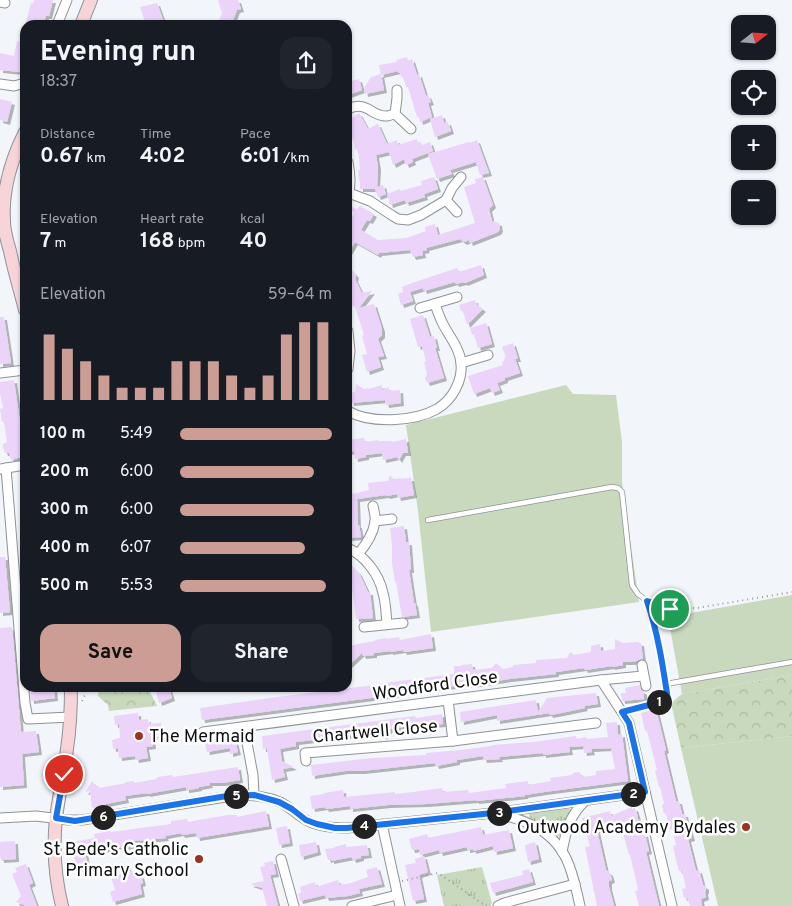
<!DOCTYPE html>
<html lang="en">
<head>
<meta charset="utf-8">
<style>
  :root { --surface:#171b24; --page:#20242c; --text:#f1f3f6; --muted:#9ea1a6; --accent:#cb9d95 }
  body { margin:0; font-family:Overpass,sans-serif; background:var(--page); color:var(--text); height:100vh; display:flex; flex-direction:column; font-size:19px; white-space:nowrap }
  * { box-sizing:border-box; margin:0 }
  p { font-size:16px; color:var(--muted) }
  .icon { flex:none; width:28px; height:28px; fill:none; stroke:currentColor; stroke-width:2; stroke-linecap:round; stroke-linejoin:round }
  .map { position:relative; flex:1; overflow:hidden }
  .details { position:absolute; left:20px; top:20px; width:332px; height:672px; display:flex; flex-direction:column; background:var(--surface); border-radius:15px; box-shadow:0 1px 4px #0004 }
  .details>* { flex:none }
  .needle { width:32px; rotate:73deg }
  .controls { position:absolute; left:731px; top:15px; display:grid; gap:10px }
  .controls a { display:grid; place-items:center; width:45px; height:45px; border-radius:10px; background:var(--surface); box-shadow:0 1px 4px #0004; font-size:25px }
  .pin { position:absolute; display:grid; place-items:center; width:42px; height:42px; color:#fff; margin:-21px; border:2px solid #fff; border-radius:50%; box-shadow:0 1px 5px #0007 }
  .km { position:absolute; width:25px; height:25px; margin:-12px; border-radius:50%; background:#222; color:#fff; font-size:14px; line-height:25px; text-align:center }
  .round { display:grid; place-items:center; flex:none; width:52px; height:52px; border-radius:15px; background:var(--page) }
  .head { display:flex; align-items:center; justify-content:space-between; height:85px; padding:0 20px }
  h1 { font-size:28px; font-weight:700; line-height:38px }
  .figures { display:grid; grid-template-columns:repeat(3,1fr); gap:8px; height:85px; padding:5px 20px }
  .figures div { display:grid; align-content:center }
  .figures b { font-size:21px; font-weight:700 }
  .figures small { font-size:14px; font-weight:400 }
  .figures p { font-size:14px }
  .chart { height:140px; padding:10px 20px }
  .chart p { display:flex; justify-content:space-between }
  .chart svg { width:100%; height:90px; margin-top:5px; stroke:var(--accent); stroke-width:6 }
  .button { display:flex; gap:10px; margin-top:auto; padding:10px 20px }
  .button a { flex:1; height:58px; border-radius:15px; background:var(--accent); color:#111; font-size:20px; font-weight:700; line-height:58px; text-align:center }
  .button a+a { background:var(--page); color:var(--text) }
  ul { padding:0 20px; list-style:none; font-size:16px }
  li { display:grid; grid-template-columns:80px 60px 1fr; align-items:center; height:38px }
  li i { height:12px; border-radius:6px; background:var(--accent) }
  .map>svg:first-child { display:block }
  .grass { fill:url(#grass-tufts) }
  .forest { fill:url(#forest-crowns) }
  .green { fill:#c8d9bd }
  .building { fill:#ebd3fa; filter:url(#shadow) }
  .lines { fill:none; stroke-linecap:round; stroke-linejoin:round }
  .lane-casing { stroke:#8f9296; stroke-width:6 }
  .street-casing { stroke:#8f9296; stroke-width:11 }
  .secondary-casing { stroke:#8f9296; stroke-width:14 }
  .path { stroke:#989b9e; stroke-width:2; stroke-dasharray:1 4; stroke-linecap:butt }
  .lane { stroke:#fff; stroke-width:4.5 }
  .street { stroke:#fff; stroke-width:9 }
  .secondary { stroke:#f7d4d7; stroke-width:12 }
  .route-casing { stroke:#fff; stroke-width:10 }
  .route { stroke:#1a73e8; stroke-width:6 }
  .poi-dot { fill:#9c331f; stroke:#fff; stroke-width:2 }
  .labels { text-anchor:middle; stroke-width:5; stroke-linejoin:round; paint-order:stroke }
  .street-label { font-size:18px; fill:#0f1011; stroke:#fff }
  .poi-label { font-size:18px; fill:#0f1011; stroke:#fff; text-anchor:end }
</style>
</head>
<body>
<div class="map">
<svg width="792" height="906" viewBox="0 0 792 906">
  <defs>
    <pattern id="grass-tufts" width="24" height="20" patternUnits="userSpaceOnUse" patternTransform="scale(1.25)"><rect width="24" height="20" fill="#c8d9bd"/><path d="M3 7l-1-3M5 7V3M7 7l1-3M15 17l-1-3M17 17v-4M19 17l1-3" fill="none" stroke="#abb9a1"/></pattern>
    <pattern id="forest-crowns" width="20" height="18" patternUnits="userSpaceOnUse" patternTransform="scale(1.25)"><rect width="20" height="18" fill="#c8d9bd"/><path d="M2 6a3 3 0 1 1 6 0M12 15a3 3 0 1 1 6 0" fill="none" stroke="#abb9a1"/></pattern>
    <filter id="shadow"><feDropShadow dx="3" dy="3" stdDeviation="0" flood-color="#0004"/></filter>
  </defs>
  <rect width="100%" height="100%" fill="#f2f6fa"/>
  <g class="grass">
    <polygon points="567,807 569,808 571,811 563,826 561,834 560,836 557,837 546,827 529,817 529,814 532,812"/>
    <polygon points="482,867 492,903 490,906 444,906 437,875"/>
  </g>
  <g class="forest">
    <polygon points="792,675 792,736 681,748 671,703 682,694"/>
    <polygon points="99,688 148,688 157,706 109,711 108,705 98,696"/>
  </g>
  <g class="green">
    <polygon points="566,385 573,394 616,395 622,442 622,482 639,602 431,632 418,511 406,425"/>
    <polygon points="792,595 792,675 682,694 668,617"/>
    <polygon points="792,736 792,906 718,906 681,748"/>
  </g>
  <g class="building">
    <polygon points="34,0 53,0 49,16 46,16 43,25 25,25 31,3 33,4"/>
    <polygon points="218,0 238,0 241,9 237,10 231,25 217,25 222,13"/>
    <polygon points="157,3 165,25 146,25 140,7"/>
    <polygon points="17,41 25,43 25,65 21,64 20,72 0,70 0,53 14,56"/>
    <polygon points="407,57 408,61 412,59 417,75 419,74 426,96 428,95 431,102 428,103 432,117 420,122 419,117 417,117 408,87 406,87 403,77 401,77 400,73 398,73 398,71 381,75 379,65 397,62 396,60"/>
    <polygon points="381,74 384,90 365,94 364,88 371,77"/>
    <polygon points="359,79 362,90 348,95 348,82"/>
    <polygon points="0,99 12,102 7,122 0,120"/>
    <polygon points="359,113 368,129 378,124 387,144 397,140 398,145 417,139 418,143 421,142 422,145 430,142 433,151 412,159 413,162 406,165 404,159 393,165 389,152 376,155 378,167 377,187 383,185 386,194 378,197 375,189 360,189 360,181 359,181 358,170 360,170 358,149 355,150 354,141 348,133 348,120"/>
    <polygon points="442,115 444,123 448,122 451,131 435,137 430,119"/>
    <polygon points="477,140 489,173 480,175 476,162 450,170 452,174 437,179 428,154 469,142 469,143"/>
    <polygon points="434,177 438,189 424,194 425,197 406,203 405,200 390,205 387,194 400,189 400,191 422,185 421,181"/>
    <polygon points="483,177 493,205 489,209 492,221 499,223 500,229 498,232 470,243 469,240 464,242 460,239 426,248 427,250 422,251 423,255 413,257 410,250 379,253 378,255 355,242 348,254 348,224 354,213 348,206 357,209 360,206 374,214 370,221 367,220 361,230 378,240 406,238 426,231 425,227 435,224 438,235 475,223 464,187 476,183 475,179"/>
    <polygon points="481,265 484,275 465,283 464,282 456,284 455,282 424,291 423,288 410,292 413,301 401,305 398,294 403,292 402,287 412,283 457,268 459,272"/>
    <polygon points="348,266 356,275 355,279 362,293 372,291 359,308 374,304 382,329 382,335 378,339 384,356 378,357 381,367 367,372 362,355 367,354 362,336 364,335 355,307 353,307 348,293"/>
    <polygon points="475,300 476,304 483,309 467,325 463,311 461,311 459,305"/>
    <polygon points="423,315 430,337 434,336 437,348 435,348 444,378 427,383 425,378 427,374 424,362 426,362 422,346 418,347 410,319"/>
    <polygon points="0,317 4,317 11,363 0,364"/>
    <polygon points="486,323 492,344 478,348 474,334 472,335 470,328"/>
    <polygon points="513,343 518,359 515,359 520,373 505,378 505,380 497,383 500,390 492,393 490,388 474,394 468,376 503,365 502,362 505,360 504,358 506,357 502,347"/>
    <polygon points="14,380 24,450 21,450 24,456 11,460 9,453 5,453 3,447 3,444 7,442 4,422 2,422 0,409 3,408 0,393 0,382"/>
    <polygon points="356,384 364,389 368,388 368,389 382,385 382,390 388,387 390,391 400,390 401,403 386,405 385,400 351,403 350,393 355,392"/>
    <polygon points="364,438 365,442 378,440 378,441 392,441 392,442 406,439 408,453 403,453 399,460 397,457 383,460 382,453 366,455 366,457 355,459 354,451 348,452 348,440"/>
    <polygon points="390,475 393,479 411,478 414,495 398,498 397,494 387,496 386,495 357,499 358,525 359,525 361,537 348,538 348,495 369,490 368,483 388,481"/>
    <polygon points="404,526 406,542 409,542 411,570 409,570 414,603 415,603 417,615 402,617 396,582 395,582 392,563 392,545 390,528"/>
    <polygon points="0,557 5,557 10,612 0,613"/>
    <polygon points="348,562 359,573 368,592 370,592 373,618 356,619 352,588 348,587"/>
    <polygon points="12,627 21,732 36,731 39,752 22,754 24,785 0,787 0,628"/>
    <polygon points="431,634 433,648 404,652 403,650 390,652 390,651 374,653 374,655 363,656 362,653 349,665 348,646 375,641 375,640 386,638 386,639 399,637 400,640"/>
    <polygon points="615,639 623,643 639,642 639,643 641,643 643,659 632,662 623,662 623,665 612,667 612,666 585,670 584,668 556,672 556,674 509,679 478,684 421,689 394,695 202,720 200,708 269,698 366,686 384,683 392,682 454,674 454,666 462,666 462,665 472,664 473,670 492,668 496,663 503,669 513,667 513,665 536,663 536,660 567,658 570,652 574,655 591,652 591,646 600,644 601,651 615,649"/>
    <polygon points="640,685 641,690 644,692 644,699 622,701 621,693 626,693 625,688"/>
    <polygon points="30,688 54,688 55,698 31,701"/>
    <polygon points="155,688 169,688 172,698 159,703"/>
    <polygon points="596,693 598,704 584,706 585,708 561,713 550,715 549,713 497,721 497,715 461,722 460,712 536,700 538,712 547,698"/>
    <polygon points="656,709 666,750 664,751 676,801 679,801 682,814 685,814 688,827 689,827 692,838 688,839 696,871 699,870 703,885 706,887 706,890 705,892 706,897 701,899 702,906 690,906 687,897 684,898 682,889 686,888 682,871 679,871 676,860 673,846 676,845 672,829 670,830 666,813 664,814 662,806 664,803 660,787 659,787 655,771 657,770 647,731 645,731 641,713"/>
    <polygon points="138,713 139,720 148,719 148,722 150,722 150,724 161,723 162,736 152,737 153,746 146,747 148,758 136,760 135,756 119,758 118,748 113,749 112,740 120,738 119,724 115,725 114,716"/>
    <polygon points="442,714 443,724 422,726 422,724 390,729 384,737 376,730 364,732 364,734 296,742 296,746 280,749 282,761 294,767 283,769 285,777 272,780 267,749 263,749 262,736 407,717 415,716 416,718"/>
    <polygon points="617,722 618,735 622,734 628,781 544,792 525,795 525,796 476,801 476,800 426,804 388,805 350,809 350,806 326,809 325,807 312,809 310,796 324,794 324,793 343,790 344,797 395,792 395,794 413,792 442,788 443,792 468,790 469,793 506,788 505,784 528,781 528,785 551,781 550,778 572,775 573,773 579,772 581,774 582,777 596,775 596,771 615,769 611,748 591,749 592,752 584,753 583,746 569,747 570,752 560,753 543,755 543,753 499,757 500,759 484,760 483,756 457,760 457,762 436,766 435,763 362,771 345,771 312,776 311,765 372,758 426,755 426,753 460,750 492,746 492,745 533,742 576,736 577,739 586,737 587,739 608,737 606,723"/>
    <polygon points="221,740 222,743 235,740 238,752 230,754 230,748 207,752 205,743"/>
    <polygon points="238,767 240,780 223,783 209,783 210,785 199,787 199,788 194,789 186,790 186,787 147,794 147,793 125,796 126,800 106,804 106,806 92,808 90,791 85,792 92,781 96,786 99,786 99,788 126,783 125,782 134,781 134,783 157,779 157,777 172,775 173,777"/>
    <polygon points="632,807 632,809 635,808 637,814 641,834 645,834 649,851 646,852 659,906 639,906 635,891 638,890 637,885 630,855 629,855 621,826 597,830 606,870 610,873 612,880 609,881 609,887 614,906 597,906 585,847 590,846 582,818 610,811 611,816"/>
    <polygon points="266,811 269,826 197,838 196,833 182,835 181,833 165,836 166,838 134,841 134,845 121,848 120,846 103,850 103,848 101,849 100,847 85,851 88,868 76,869 72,842 95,838 94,834 110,831 111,832 171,824 171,821 187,819 188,822 228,815 237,815 237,817"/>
    <polygon points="287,826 290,843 279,845 276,828"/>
    <polygon points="481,827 483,835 509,830 513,848 494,852 493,846 473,851 473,849 467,850 467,847 440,853 439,850 420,855 419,849 412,850 409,839 427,834 428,838"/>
    <polygon points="15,841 16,859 1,860 1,858 0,858 0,842"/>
    <polygon points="316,842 318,852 301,857 299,845"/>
    <polygon points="535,842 539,859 528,862 525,845"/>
    <polygon points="346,844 346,847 367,845 369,855 361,856 361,858 353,860 352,857 331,861 331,859 328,860 325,849 334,848 334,847"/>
    <polygon points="424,856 428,872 419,875 424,899 413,901 405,865 416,863 415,859"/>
    <polygon points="273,861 276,874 270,875 278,906 267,906 262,888 250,884 264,881 260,867 265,866 264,863"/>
    <polygon points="26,864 33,883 29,885 37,906 24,906 24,905 16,902 21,896 12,874 17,872 15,868"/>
    <polygon points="128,866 129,872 136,870 138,876 141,875 143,883 140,884 142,894 113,902 110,892 115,890 111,877 121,874 120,869"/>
    <polygon points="377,867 382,884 359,889 360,893 348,896 326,898 325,895 300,901 298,894 301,892 300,887 315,882 316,887 338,880 339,885 351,883 368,877 366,870"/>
    <polygon points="529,869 533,882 493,893 490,883 523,875 522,871"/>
  </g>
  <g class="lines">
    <defs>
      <g id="lane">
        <polyline points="428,520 612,487 618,488 622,492 632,585 638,594 647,601 651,613 661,654 668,700 622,712"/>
        <polyline points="666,684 792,662"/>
      </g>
      <g id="street">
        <polyline points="0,2 5,3"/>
        <polyline points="57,25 67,0"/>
        <polyline points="0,84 14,86 25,83"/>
        <polyline points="397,90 397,98 395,114 411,129"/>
        <path d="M348,109C368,100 371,117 387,116C389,116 392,114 395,114"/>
        <path d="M348,162C350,172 351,186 348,196"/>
        <polyline points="349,193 370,201 393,216 398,219 408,220 421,215 446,200 452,188 461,177"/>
        <polyline points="446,200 457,212"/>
        <polyline points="420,308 457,297"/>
        <polyline points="348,331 350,351 348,369"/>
        <polyline points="461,363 488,355"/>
        <polyline points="0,373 25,370"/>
        <path d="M348,411C370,424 414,422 437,409C452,400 463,381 461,363C460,348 448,335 442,322C439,316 437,310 435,304"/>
        <polyline points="6,468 25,703 28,719 71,717"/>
        <polyline points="0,469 25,465"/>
        <polyline points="375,521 392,519"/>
        <path d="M348,548C365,556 379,574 383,593C386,603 386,614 387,624"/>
        <path d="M358,554C366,545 373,534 375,522C376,517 374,511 373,506"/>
        <polyline points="364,627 403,623"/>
        <polyline points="642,665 646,686"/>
        <polyline points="601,680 629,723 672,906"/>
        <polyline points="448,700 453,741"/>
        <polyline points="244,727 253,775 254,795"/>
        <polyline points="203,732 601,680 643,676"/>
        <polyline points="306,761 305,753 453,741 596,723"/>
        <polyline points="502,812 645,792"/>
        <path d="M0,818L36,816L68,820H82L238,795C253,795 266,796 280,802C290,807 297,815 306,820C318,827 333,828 347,828L493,813C526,819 556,831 569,865C574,878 577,892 580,906"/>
        <polyline points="382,824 400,906"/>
        <path d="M562,852C566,831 569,816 585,801"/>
        <polyline points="281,859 294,906"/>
        <polyline points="352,906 397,895"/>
        <polyline points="498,906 504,903 575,884"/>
      </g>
      <g id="secondary">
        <polyline points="81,25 91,0"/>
        <path d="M25,132C11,160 2,190 4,221C4,231 7,241 10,251C14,271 20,290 25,310"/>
        <path d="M62,906C55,878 53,847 56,818C59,795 64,772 67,749C70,729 71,708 71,688"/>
      </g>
    </defs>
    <use href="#lane" class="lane-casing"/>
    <use href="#street" class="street-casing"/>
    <use href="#secondary" class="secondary-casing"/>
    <g class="path">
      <polyline points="654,603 670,609 697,608 792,592"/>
      <polyline points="82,701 88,688"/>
      <polyline points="402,881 438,873 486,906"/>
    </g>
    <use href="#lane" class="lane"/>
    <use href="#street" class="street"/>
    <use href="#secondary" class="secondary"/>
  </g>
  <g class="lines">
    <defs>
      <path id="route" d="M64,774L56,818L75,821L227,796L254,795L279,802L292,809L306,820L317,824L335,828H347L493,813L645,792L629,723L622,712L668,700C663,667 658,633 647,601L670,609"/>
    </defs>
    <use href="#route" class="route-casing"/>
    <use href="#route" class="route"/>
  </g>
  <g class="poi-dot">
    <circle cx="139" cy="736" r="5"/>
    <circle cx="746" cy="827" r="5"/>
    <circle cx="199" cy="859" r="5"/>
  </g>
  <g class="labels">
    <g class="street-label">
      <text transform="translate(435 685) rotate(-8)" y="6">Woodford Close</text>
      <text transform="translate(375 731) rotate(-5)" y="6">Chartwell Close</text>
    </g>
    <g class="poi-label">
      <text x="149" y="742" text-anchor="start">The Mermaid</text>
      <text x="736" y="833">Outwood Academy Bydales</text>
      <text x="189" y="855">St Bede's Catholic<tspan x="189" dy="21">Primary School</tspan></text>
    </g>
  </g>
</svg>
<div class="controls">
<a><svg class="needle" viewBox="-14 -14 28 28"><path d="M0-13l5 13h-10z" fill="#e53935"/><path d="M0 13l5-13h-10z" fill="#9ea1a6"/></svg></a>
<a><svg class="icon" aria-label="locate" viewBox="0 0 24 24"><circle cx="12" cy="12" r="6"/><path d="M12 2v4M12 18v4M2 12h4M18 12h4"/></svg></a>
<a>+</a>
<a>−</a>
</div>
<div class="pin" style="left:670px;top:609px;background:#1e9e55"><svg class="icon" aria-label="arrive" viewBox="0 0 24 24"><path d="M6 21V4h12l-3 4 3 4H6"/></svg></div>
<div class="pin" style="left:64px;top:774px;background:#d93025"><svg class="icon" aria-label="check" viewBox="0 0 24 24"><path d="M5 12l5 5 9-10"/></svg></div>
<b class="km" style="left:659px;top:702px">1</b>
<b class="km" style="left:633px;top:794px">2</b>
<b class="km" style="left:499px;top:813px">3</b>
<b class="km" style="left:364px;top:826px">4</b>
<b class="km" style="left:236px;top:796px">5</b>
<b class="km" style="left:103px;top:817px">6</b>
<section class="details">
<div class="head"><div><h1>Evening run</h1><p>18:37</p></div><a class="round"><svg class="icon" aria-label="share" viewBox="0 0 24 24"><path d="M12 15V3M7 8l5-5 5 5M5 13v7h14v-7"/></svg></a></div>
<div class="figures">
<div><p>Distance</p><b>0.67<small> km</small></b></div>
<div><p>Time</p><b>4:02</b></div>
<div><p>Pace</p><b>6:01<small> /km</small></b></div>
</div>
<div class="figures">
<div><p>Elevation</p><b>7<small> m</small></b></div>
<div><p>Heart rate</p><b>168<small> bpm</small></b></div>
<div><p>kcal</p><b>40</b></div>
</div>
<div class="chart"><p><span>Elevation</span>59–64 m</p>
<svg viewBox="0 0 160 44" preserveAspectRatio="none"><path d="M5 44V12M15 44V19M25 44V25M35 44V32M45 44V38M55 44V38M65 44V38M75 44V25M85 44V25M95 44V25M105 44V32M115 44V38M125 44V32M135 44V12M145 44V6M155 44V6"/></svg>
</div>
<ul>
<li><b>100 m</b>5:49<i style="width:100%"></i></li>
<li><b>200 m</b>6:00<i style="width:88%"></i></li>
<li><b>300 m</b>6:00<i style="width:88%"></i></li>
<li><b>400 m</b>6:07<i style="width:82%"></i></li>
<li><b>500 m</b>5:53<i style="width:96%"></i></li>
</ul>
<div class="button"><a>Save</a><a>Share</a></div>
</section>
</div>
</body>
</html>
